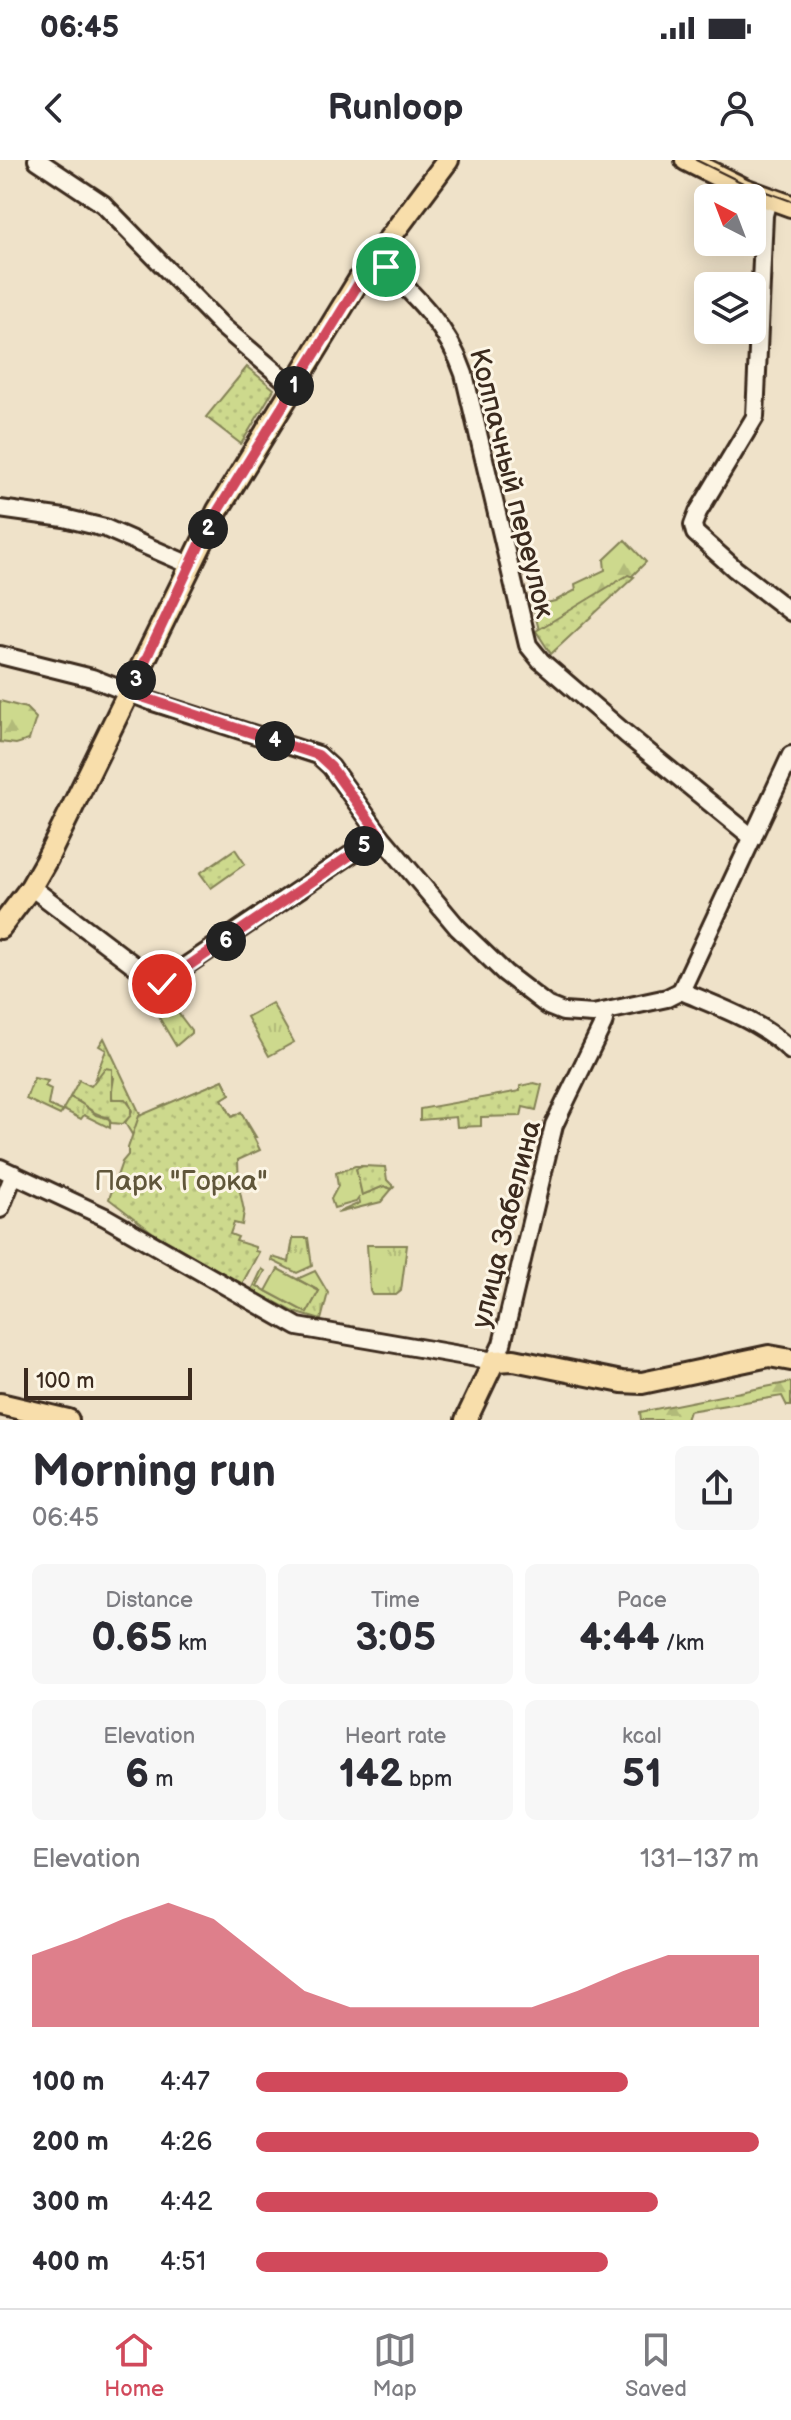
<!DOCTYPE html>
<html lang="en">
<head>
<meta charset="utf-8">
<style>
  :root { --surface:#fff; --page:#f7f7f7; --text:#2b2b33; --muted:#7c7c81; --line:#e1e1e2; --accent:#d1495b }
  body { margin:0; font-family:"Balsamiq Sans",sans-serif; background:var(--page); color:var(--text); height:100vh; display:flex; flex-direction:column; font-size:30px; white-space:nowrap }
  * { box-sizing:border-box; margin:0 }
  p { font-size:26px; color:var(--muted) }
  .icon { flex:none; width:44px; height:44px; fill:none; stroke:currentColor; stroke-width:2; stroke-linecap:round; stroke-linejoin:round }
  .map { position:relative; height:1260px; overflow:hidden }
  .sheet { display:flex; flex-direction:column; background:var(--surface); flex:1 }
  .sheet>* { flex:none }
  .needle { width:52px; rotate:318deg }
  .tools { position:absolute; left:694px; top:24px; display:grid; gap:16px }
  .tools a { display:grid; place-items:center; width:72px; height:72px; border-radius:12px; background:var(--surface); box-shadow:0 4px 20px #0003; font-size:40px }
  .scale { position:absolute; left:24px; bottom:20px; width:168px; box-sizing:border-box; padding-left:8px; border:4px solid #3b2a1e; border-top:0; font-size:22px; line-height:28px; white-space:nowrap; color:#3b2a1e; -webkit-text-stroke:6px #fcf5e5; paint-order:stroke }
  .pin { position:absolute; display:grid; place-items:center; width:68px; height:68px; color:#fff; margin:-34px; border:4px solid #fff; border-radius:50%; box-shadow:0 2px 8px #0007 }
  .km { position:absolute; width:40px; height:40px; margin:-20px; border-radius:50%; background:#222; color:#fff; font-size:22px; line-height:40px; text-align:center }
  .round { display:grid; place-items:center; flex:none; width:84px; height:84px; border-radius:12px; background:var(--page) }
  .summary { display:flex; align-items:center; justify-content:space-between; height:136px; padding:0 32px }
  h1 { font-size:44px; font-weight:700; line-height:60px }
  .figures { display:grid; grid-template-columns:repeat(3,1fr); gap:12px; height:136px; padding:8px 32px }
  .figures div { display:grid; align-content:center; border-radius:12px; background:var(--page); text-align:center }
  .figures b { font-size:40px; font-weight:700 }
  .figures small { font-size:22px; font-weight:400 }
  .figures p { font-size:22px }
  .chart { height:224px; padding:16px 32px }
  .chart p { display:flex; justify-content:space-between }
  .chart svg { width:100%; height:144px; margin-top:8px; fill:var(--accent); opacity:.7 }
  ul { padding:0 32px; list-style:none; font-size:26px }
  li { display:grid; grid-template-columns:128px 96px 1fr; align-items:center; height:60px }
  li i { height:20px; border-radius:10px; background:var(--accent) }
  .status { display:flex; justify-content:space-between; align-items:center; height:56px; padding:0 40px; background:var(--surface); direction:ltr }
  .status svg { height:22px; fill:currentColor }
  header { display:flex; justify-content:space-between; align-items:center; height:104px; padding:0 32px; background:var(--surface); font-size:36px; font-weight:700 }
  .tabs { display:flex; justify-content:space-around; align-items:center; height:112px; border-top:2px solid var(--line); background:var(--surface); font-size:22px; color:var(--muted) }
  .tabs a { display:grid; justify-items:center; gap:4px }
  .tabs .on { color:var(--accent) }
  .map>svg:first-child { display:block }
  .grass { fill:url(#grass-tufts); stroke:#848256; stroke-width:2 }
  .forest { fill:url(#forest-firs); stroke:#848256; stroke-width:2 }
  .park { fill:url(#park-dots); stroke:#848256; stroke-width:2 }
  .pitch { fill:#cdd98d; stroke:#848256; stroke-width:2 }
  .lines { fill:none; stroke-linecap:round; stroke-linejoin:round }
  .minor-casing { stroke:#3b2a1e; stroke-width:22 }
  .major-casing { stroke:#3b2a1e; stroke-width:26 }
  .minor { stroke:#fcf5e5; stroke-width:16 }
  .major { stroke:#f8deab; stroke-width:20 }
  .tram { stroke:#3b2a1e; stroke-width:2 }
  .route-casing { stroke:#fff; stroke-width:16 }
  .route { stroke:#d1495b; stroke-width:10 }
  .labels { text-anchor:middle; stroke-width:6; stroke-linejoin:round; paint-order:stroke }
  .street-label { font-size:28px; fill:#3b2a1e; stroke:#fcf5e5 }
  .park-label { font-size:28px; fill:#60563a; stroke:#fcf5e5 }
</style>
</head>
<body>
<div class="status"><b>06:45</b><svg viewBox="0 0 49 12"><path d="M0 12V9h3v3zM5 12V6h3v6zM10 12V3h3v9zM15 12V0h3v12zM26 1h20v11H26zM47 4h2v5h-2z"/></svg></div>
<header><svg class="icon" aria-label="back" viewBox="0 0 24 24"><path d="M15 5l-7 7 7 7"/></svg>Runloop<svg class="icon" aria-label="person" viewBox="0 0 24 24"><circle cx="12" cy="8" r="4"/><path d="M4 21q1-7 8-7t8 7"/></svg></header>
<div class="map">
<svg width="791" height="1260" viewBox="0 0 791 1260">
  <defs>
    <pattern id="grass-tufts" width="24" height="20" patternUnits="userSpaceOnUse" patternTransform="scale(2)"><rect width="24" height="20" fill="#cdd98d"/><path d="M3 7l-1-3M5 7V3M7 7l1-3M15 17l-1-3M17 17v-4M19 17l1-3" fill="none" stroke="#b1ba79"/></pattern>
    <pattern id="forest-firs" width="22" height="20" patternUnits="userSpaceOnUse" patternTransform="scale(2)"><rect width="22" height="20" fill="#cdd98d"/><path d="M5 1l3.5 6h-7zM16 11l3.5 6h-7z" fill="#b1ba79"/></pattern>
    <pattern id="park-dots" width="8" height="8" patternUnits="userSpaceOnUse" patternTransform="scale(2)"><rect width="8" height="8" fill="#cdd98d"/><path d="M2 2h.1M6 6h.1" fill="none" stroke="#b1ba79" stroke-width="1.8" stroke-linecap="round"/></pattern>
  </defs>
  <rect width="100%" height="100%" fill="#efe2c9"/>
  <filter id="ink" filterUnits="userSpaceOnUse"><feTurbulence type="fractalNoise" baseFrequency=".0125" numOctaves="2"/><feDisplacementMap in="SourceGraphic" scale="16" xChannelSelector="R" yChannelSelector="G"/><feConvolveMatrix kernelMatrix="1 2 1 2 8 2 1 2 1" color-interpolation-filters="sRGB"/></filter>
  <g filter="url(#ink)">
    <g class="grass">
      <polygon points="166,837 191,870 191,873 176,886 151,844 156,845"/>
      <polygon points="272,843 294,882 269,896 247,857"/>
      <polygon points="104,878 141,956 223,920 230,934 222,939 232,957 241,952 256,977 133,976 125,963 132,951 128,941 114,940 111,936 114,918 102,914 95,918 106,890 99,886"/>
      <polygon points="34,918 48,921 45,926 51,929 48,945 62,951 70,937 84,945 96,955 110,959 110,968 84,955 81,959 64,950 60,955 26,939"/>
      <polygon points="355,1006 363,1006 357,1009 362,1035 384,1026 392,1029 381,1042 337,1053 360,1043 359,1038 356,1042 334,1048 331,1039 338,1026 336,1013"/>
      <polygon points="293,1078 308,1078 312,1106 297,1113 271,1100 272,1097 289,1102"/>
      <polygon points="367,1085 407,1085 401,1131 396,1135 372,1135 370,1131"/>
      <polygon points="262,1109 265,1111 257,1126 307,1153 319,1131 297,1119 315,1111 328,1133 321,1160 294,1152 252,1130"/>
    </g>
    <g class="forest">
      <polygon points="625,380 646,402 611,437 540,474 533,446 555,441 576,430 575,424 605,410 604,400"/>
      <polygon points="0,541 26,548 36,558 29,580 16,584 0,582"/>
      <polygon points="791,1222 791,1246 787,1246 782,1236 689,1251 686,1260 641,1260 640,1252"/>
    </g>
    <g class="park">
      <polygon points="247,207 274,229 241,284 206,257"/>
      <polygon points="628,415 634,417 551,494 536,471"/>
      <polygon points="235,689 245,704 211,728 200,713"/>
      <path d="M105,908L112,909V939H125L131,947V955L123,964L111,963L108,957C92,955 85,943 70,937L79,920L91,926Z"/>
      <polygon points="223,920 230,934 222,939 232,957 241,952 260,990 238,1000 239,1027 244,1051 242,1065 234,1063 230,1074 238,1077 236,1081 255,1087 255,1091 259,1092 242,1124 152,1072 109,1039 122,1002 128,995 128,988 139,956"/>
      <polygon points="534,923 542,925 536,950 523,947 521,956 481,957 481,966 457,967 456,957 420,960 420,949 520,931 520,926"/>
      <polygon points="363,1006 385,1007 387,1020 394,1027 392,1029 384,1026 362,1035 356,1009"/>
    </g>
    <polygon class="pitch" points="278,1109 319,1131 307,1153 266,1131"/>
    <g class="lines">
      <defs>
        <g id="minor">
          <polyline points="37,0 103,44 222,166 293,227"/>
          <polyline points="768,39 764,55 755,257 698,352 693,365 695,373 735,409 791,452"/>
          <path d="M375,97C412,133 447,164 464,214L528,485L541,501L626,574L753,678"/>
          <polyline points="0,349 64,358 105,368 190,405"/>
          <polyline points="0,495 92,518 153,542 318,595 331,607 380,675 458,768 505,813 548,846 563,852 593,854 667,838 681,831"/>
          <polyline points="31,727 159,824 380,675"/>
          <polyline points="681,831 791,595"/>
          <path d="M681,831C719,847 761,861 791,891"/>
          <polyline points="0,1008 105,1057 298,1167 494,1201 502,1184 554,965 603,864 606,852"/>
          <polyline points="0,1049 14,1014"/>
        </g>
        <g id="major">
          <polyline points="686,0 744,29 791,46"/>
          <polyline points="0,768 31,727 47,699 218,350 362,115 448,0"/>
          <polyline points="0,1244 68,1260"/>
          <polyline points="466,1260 494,1201 514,1200 622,1222 642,1223 769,1196 791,1200"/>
        </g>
      </defs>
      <use href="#minor" class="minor-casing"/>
      <use href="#major" class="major-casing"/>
      <use href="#minor" class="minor"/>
      <use href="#major" class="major"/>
      <polyline class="tram" points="696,0 747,25 791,41"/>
    </g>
  </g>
  <g class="lines" filter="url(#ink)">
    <defs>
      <polyline id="route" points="162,824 380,675 331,607 318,595 130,533 209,365 375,97 386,107"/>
    </defs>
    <use href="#route" class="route-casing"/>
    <use href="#route" class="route"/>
  </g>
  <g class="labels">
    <g class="street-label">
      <text transform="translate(513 323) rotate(76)" y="10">Колпачный переулок</text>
      <text transform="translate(505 1064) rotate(-76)" y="10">улица Забелина</text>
    </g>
    <g class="park-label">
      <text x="181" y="1030">Парк "Горка"</text>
    </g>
  </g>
</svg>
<div class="tools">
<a><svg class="needle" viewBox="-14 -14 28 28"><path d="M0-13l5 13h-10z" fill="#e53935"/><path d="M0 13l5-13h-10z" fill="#7c7c81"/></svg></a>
<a><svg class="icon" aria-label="layers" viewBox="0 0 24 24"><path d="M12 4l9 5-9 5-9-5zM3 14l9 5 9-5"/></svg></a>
</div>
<div class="scale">100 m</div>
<div class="pin" style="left:386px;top:107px;background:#1e9e55"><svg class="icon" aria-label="arrive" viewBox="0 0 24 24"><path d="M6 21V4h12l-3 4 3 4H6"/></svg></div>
<div class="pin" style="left:162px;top:824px;background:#d93025"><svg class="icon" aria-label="check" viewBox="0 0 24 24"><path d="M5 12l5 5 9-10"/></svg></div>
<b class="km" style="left:294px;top:226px">1</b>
<b class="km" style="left:208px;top:369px">2</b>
<b class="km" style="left:136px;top:520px">3</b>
<b class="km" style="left:275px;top:581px">4</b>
<b class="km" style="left:364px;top:686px">5</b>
<b class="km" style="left:226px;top:781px">6</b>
</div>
<section class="sheet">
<div class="summary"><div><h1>Morning run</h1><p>06:45</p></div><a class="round"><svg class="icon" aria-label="share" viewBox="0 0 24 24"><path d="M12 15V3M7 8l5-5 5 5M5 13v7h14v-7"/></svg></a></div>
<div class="figures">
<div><p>Distance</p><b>0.65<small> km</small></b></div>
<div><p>Time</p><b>3:05</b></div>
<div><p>Pace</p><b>4:44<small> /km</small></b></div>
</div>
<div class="figures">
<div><p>Elevation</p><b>6<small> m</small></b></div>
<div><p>Heart rate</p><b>142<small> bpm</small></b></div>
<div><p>kcal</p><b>51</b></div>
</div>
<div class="chart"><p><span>Elevation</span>131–137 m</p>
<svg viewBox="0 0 160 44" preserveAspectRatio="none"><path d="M0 44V22L10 17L20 11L30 6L40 11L50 22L60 33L70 38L80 38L90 38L100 38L110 38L120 33L130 27L140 22L150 22L160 22V44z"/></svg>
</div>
<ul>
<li><b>100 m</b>4:47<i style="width:74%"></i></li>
<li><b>200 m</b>4:26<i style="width:100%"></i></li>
<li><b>300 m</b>4:42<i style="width:80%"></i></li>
<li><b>400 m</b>4:51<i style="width:70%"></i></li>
</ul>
</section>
<nav class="tabs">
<a class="on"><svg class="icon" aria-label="home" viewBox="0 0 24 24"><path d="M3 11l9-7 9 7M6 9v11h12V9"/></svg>Home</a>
<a><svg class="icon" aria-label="map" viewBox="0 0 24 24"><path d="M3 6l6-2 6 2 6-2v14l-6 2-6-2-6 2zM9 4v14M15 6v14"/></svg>Map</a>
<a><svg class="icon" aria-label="saved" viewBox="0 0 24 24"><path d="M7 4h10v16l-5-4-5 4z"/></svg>Saved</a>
</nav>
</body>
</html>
